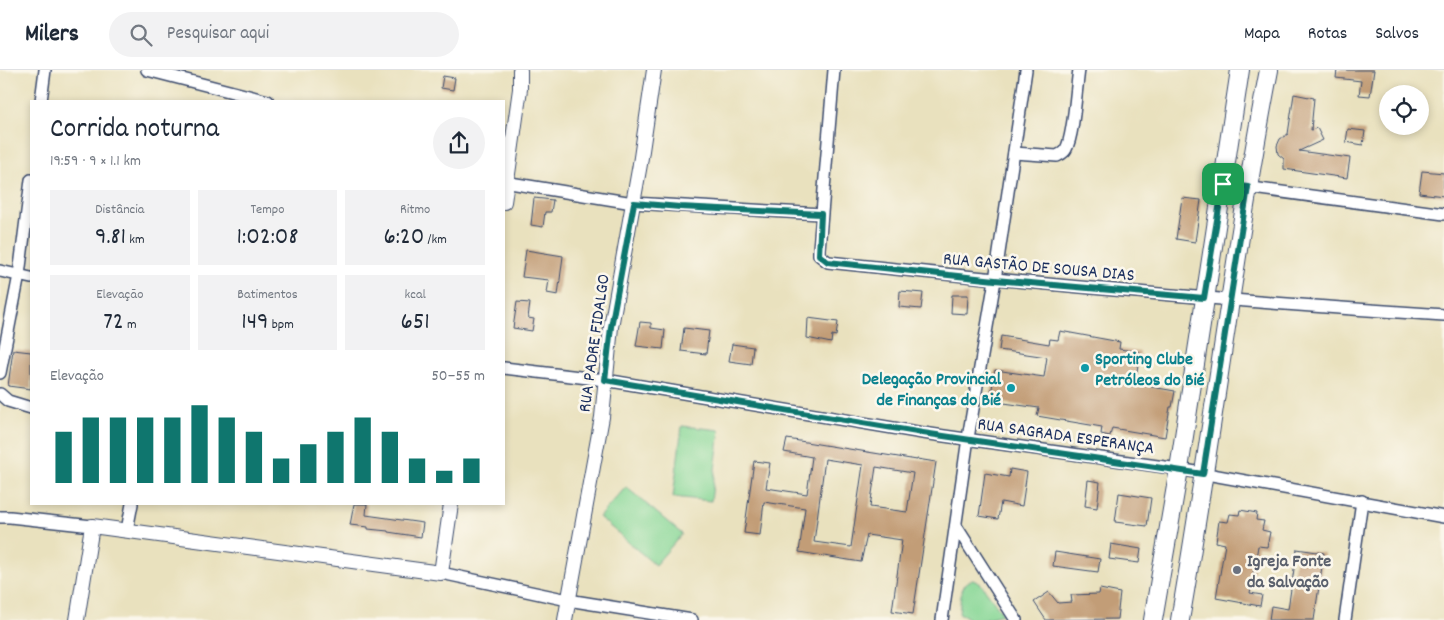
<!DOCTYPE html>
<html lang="pt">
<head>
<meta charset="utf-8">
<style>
  :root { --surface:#fff; --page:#f2f2f3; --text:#1f2937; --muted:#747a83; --line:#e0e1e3; --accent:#0f766e }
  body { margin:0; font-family:Dekko,sans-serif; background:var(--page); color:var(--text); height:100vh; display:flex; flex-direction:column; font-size:19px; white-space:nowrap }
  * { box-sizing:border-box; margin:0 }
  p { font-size:16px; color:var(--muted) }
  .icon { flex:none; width:28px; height:28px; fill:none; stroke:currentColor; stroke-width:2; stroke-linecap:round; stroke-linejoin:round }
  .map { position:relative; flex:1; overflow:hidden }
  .panel { position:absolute; left:30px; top:30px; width:475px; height:405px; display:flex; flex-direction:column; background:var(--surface); border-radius:0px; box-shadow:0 2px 8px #0003 }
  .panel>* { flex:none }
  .controls { position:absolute; left:1379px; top:15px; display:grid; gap:10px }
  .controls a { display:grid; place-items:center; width:50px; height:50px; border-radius:50%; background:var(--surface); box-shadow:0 2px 8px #0003; font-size:25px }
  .pin { position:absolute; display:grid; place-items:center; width:42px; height:42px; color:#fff; margin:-21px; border-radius:10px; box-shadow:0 2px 8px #0006 }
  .round { display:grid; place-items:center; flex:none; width:52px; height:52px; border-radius:26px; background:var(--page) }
  .overview { display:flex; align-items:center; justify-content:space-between; height:85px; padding:0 20px }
  h1 { font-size:28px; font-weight:600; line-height:38px }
  .stats { display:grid; grid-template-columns:repeat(3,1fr); gap:8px; height:85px; padding:5px 20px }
  .stats div { display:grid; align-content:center; border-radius:0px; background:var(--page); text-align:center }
  .stats b { font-size:25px; font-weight:600 }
  .stats small { font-size:14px; font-weight:400 }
  .stats p { font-size:14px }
  .chart { height:140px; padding:10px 20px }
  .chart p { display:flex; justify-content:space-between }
  .chart svg { width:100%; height:90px; margin-top:5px; stroke:var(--accent); stroke-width:6 }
  header { display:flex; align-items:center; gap:30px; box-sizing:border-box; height:70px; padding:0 25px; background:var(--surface); border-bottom:1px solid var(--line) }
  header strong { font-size:24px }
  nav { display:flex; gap:28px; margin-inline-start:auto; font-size:18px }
  .search { width:350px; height:45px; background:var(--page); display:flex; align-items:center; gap:12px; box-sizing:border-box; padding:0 18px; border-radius:28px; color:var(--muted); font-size:19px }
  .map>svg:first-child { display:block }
  .green { fill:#88d796; stroke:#52837a }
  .building { fill:#c29d77; fill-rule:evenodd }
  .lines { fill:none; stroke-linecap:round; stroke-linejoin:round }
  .minor-casing { stroke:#3a4a6c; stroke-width:14 }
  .tertiary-casing { stroke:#3a4a6c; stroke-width:16 }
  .primary-casing { stroke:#3a4a6c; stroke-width:20 }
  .minor { stroke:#fff; stroke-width:11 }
  .tertiary { stroke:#fff; stroke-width:14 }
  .primary { stroke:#fff; stroke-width:18 }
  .route-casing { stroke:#fff; stroke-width:10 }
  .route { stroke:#0f766e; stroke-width:6 }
  .culture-dot { fill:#0f9aa8; stroke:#fbf7ec; stroke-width:2 }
  .worship-dot { fill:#6b7280; stroke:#fbf7ec; stroke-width:2 }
  .labels { text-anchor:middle; stroke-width:5; stroke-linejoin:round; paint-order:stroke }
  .street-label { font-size:18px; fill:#1b2f5e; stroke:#fbf7ec }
  .culture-label { font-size:18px; font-weight:bold; fill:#0d838f; stroke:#fbf7ec; text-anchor:start }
  .worship-label { font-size:18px; font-weight:bold; fill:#5b616d; stroke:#fbf7ec; text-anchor:start }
</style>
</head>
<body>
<header>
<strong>Milers</strong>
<div class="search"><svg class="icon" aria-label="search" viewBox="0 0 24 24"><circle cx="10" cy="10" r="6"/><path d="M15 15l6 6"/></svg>Pesquisar aqui</div>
<nav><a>Mapa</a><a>Rotas</a><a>Salvos</a></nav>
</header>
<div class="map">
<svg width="1444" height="550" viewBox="0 0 1444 550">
  <rect width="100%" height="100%" fill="#fbf7ec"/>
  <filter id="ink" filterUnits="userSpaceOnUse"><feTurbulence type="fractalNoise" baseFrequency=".02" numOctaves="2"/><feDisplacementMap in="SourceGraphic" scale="10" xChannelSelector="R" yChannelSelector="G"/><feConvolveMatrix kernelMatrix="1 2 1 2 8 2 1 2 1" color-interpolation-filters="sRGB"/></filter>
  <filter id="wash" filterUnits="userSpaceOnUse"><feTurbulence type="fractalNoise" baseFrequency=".0096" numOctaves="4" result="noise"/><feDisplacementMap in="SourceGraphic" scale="20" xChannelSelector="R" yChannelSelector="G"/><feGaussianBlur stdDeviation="1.12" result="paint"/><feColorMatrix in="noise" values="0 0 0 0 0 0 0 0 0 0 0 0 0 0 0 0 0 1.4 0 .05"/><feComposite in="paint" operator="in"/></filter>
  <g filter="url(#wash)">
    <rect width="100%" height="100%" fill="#e9e1be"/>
    <g class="green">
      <polygon points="682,356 720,360 711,431 673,427"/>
      <polygon points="626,417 682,464 655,495 599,447"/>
      <path d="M973,510L981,514L1003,544L980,550H969L966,546L959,543C961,532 959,512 973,510Z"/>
    </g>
    <g id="blocks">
      <g class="building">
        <polygon points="1337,0 1374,0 1370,26 1359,25 1361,11 1336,8"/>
        <polygon points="443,6 455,8 453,20 441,18"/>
        <polygon points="1294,24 1314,28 1311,60 1317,58 1323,70 1299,81 1350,88 1347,108 1284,99 1284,89 1278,84 1277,76 1280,69 1288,64"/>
        <polygon points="1348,59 1365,61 1363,75 1346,72"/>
        <polygon points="1422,101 1444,103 1444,126 1419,123"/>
        <polygon points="534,128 553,130 551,142 545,142 543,157 531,155"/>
        <polygon points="1182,128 1201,130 1195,172 1176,169"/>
        <polygon points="526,180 563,186 558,225 547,223 549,210 522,207"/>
        <polygon points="900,221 923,223 921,239 899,237"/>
        <polygon points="952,225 968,225 967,244 951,243"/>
        <polygon points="517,232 530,233 528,248 534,249 532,261 513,258"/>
        <polygon points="808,248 838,252 836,266 832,265 831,273 807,268"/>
        <polygon points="640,252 651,253 651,258 665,260 663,279 636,276"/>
        <polygon points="684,258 709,261 706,284 681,281"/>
        <polygon points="1060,261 1120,272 1119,279 1140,282 1135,314 1175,321 1172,337 1170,337 1165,367 1112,358 1110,366 1101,364 1102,357 1037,346 1039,338 990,331 995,300 1044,307 1047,287 999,280 1001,266 1049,274 1050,269 1058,270"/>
        <polygon points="732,274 753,277 751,294 729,291"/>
        <polygon points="13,280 31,282 31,319 8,316"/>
        <path d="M787,369L917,390V389L936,392L913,544L892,541L902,470L867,465L861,492L799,482L805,438L764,432L760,465L744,463L754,391L770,393L766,418L807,424L812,387L784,382ZM825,389L863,395L851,477L814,472ZM876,397L913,403L907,442L870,437Z"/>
        <polygon points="1010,399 1027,402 1022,436 1001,432 998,449 979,446 985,403 1009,407"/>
        <polygon points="1088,410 1100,412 1097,438 1085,436"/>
        <polygon points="1119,423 1151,428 1147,456 1115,452"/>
        <polygon points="354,434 367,434 366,445 423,453 421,467 388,462 388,461 368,459 368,457 350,455"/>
        <polygon points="1240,440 1257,443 1256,450 1264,451 1262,460 1270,462 1267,477 1258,476 1250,523 1262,525 1260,536 1216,528 1225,474 1216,472 1219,451 1228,452 1230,444 1239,445"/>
        <polygon points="1111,474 1141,479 1139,493 1109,489"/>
        <polygon points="1297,479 1324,483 1314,550 1269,550 1271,536 1288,539"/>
        <polygon points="1055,482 1100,489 1098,502 1053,496"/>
        <polygon points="1100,519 1120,523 1117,549 1046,550 1034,532 1049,522 1058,533 1072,532 1071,525 1099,524"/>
      </g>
    </g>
  </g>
  <g filter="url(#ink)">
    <use href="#blocks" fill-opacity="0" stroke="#3a4a6c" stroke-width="1"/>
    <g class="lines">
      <defs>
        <g id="minor">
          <polyline points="147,0 268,31"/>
          <path d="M834,0L819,179V185L828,192C1033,214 1238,232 1444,245"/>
          <polyline points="41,31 45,0"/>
          <path d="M1014,83L1057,86C1061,84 1064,83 1066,79C1074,65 1076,18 1079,0"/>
          <polyline points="504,112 633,133 821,144"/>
          <polyline points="1223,114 1444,144"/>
          <polyline points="0,201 31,208"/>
          <polyline points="504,298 605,310 923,363 1179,399 1444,447"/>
          <polyline points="0,303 19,205 31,110"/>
          <polyline points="0,324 8,331 31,338"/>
          <polyline points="0,447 10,447 92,456"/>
          <polyline points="956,456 1016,550"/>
          <polyline points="127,460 132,434"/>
          <polyline points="441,503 568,530 692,550"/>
          <polyline points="942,550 968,368 995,210 1026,0"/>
          <polyline points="1345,550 1362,431"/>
        </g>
        <g id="tertiary">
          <polyline points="504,132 520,19 520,0"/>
          <polyline points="77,550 92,456 441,503 451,434"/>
          <polyline points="565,550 602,347 611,257 640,94 654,0"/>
        </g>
        <g id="primary">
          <polyline points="1153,550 1179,399 1240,0"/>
          <path d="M1180,550C1212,367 1234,182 1269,0"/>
        </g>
      </defs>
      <use href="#minor" class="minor-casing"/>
      <use href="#tertiary" class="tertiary-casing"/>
      <use href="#primary" class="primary-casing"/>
      <use href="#minor" class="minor"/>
      <use href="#tertiary" class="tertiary"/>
      <use href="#primary" class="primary"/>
    </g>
  </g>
  <g class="lines" filter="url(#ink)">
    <defs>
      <polygon id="route" points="1223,114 1248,117 1203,404 923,363 605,310 611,257 634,133 680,137 821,144 819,185 828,192 995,210 1204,228"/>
    </defs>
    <use href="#route" class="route-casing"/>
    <use href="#route" class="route"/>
  </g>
  <g class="culture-dot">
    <circle cx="1085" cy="298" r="5"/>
    <circle cx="1011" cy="318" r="5"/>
  </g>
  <circle class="worship-dot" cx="1237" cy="500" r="5"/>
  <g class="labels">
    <g class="street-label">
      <text transform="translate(1039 196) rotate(5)" y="6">RUA GASTÃO DE SOUSA DIAS</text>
      <text transform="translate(593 273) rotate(-82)" y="6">RUA PADRE FIDALGO</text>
      <text transform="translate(1066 365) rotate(8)" y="6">RUA SAGRADA ESPERANÇA</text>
    </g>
    <g class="culture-label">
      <text x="1095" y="294">Sporting Clube<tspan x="1095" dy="21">Petróleos do Bié</tspan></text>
      <text x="1001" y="314" text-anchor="end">Delegação Provincial<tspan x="1001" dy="21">de Finanças do Bié</tspan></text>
    </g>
    <g class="worship-label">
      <text x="1247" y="496">Igreja Fonte<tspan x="1247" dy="21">da Salvação</tspan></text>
    </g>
  </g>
</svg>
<div class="controls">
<a><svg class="icon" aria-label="locate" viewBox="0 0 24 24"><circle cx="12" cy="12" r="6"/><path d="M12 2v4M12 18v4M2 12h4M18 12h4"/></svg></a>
</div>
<div class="pin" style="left:1223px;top:114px;background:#1e9e55"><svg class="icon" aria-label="arrive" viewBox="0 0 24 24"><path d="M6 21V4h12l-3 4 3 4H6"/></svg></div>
<section class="panel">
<div class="overview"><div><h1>Corrida noturna</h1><p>19:59 · 9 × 1.1 km</p></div><a class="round"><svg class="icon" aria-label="share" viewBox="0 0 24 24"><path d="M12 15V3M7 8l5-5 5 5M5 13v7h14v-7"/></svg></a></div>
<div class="stats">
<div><p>Distância</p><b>9.81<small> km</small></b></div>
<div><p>Tempo</p><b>1:02:08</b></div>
<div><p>Ritmo</p><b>6:20<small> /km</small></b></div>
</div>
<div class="stats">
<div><p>Elevação</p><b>72<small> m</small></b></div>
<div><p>Batimentos</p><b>149<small> bpm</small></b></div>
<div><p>kcal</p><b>651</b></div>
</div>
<div class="chart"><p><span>Elevação</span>50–55 m</p>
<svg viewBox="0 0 160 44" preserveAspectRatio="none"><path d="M5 44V19M15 44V12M25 44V12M35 44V12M45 44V12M55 44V6M65 44V12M75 44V19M85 44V32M95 44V25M105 44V19M115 44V12M125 44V19M135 44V32M145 44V38M155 44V32"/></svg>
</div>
</section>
</div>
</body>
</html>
